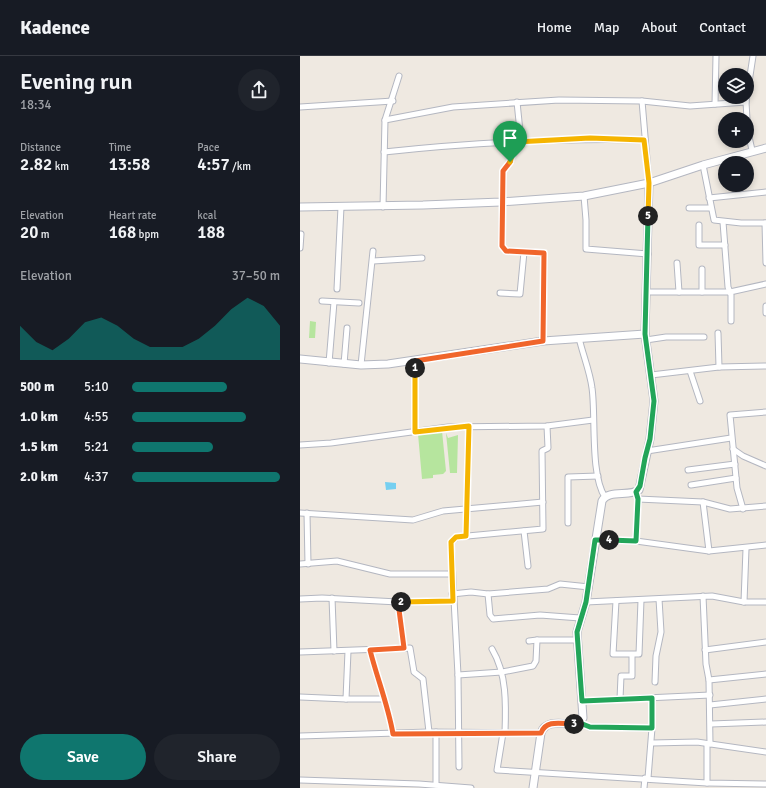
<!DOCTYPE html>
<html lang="en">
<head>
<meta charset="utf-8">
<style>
  :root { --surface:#171b24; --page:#20242c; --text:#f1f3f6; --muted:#9ea1a6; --line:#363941; --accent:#0f766e }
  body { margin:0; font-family:Signika,sans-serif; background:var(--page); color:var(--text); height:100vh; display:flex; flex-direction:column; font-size:15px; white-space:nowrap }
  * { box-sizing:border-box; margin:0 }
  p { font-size:13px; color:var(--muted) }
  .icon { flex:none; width:22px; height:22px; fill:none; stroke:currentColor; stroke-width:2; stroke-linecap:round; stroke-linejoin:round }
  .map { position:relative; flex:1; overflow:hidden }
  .panel { display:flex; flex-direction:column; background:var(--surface); width:300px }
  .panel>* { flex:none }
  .controls { position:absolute; left:418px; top:12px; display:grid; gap:8px }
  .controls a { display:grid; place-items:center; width:36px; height:36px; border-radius:50%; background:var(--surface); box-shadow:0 2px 6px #0003; font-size:20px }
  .pin { position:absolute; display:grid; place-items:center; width:34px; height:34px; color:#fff; margin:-41px -17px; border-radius:50% 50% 50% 0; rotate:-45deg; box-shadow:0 0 4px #0007 }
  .pin .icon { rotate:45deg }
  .km { position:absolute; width:20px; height:20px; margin:-10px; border-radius:50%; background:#222; color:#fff; font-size:11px; line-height:20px; text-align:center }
  .round { display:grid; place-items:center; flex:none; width:42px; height:42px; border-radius:21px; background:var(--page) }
  .overview { display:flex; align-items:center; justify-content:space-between; height:68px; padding:0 20px }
  h1 { font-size:22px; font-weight:600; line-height:30px }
  .stats { display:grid; grid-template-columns:repeat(3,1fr); gap:6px; height:68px; padding:4px 20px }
  .stats div { display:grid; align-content:center }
  .stats b { font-size:17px; font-weight:600 }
  .stats small { font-size:11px; font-weight:400 }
  .stats p { font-size:11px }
  .chart { height:112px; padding:8px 20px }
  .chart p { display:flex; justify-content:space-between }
  .chart svg { width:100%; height:72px; margin-top:4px; fill:var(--accent); opacity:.7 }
  .button { display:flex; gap:8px; margin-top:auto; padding:8px 20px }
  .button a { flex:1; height:46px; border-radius:24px; background:var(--accent); color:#fff; font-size:16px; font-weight:600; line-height:46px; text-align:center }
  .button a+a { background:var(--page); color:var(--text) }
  ul { padding:0 20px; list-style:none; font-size:13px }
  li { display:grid; grid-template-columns:64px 48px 1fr; align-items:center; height:30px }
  li i { height:10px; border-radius:5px; background:var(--accent) }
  header { display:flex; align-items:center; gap:24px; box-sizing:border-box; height:56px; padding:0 20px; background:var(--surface); border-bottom:1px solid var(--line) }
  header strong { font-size:19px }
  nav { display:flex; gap:22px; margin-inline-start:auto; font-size:14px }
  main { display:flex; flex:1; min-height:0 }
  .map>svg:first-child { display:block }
  .green { fill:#b6e59e }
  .water { fill:#75cff0 }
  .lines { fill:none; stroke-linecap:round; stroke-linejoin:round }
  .minor-casing { stroke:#b4b7c1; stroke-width:7 }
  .tertiary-casing { stroke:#b4b7c1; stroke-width:9 }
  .minor { stroke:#fff; stroke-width:5 }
  .tertiary { stroke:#fff; stroke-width:7 }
  .split-1-casing { stroke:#fff; stroke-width:8 }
  .split-2-casing { stroke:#fff; stroke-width:8 }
  .split-3-casing { stroke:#fff; stroke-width:8 }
  .split-4-casing { stroke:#fff; stroke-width:8 }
  .split-5-casing { stroke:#fff; stroke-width:8 }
  .split-6-casing { stroke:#fff; stroke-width:8 }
  .split-1 { stroke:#f0652b; stroke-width:5 }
  .split-2 { stroke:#f5b400; stroke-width:5 }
  .split-3 { stroke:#f0652b; stroke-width:5 }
  .split-4 { stroke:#22a559; stroke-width:5 }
  .split-5 { stroke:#22a559; stroke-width:5 }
  .split-6 { stroke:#f5b400; stroke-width:5 }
</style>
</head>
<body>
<header>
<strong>Kadence</strong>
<nav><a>Home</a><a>Map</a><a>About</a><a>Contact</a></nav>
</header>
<main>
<section class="panel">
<div class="overview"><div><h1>Evening run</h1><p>18:34</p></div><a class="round"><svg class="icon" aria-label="share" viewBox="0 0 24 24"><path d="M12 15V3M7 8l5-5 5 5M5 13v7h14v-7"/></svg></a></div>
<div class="stats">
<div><p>Distance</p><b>2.82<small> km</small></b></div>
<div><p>Time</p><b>13:58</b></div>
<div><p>Pace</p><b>4:57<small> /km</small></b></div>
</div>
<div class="stats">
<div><p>Elevation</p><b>20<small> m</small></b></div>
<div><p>Heart rate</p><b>168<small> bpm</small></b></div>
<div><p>kcal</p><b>188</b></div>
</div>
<div class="chart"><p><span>Elevation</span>37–50 m</p>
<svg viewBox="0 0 160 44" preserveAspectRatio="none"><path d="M0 44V23L10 33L20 38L30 31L40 21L50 18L60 23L70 31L80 36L90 36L100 36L110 31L120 23L130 13L140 6L150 11L160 23V44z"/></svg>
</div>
<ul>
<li><b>500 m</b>5:10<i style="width:64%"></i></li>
<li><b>1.0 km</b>4:55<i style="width:77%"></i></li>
<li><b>1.5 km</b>5:21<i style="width:55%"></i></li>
<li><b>2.0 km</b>4:37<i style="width:100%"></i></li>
</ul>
<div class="button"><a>Save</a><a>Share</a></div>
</section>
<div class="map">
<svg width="466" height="732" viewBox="0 0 466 732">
  <rect width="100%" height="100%" fill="#efe9e1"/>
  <g class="green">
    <polygon points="10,265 16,266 15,282 9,282"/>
    <polygon points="142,375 146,415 143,418 133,419 133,422 122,423 118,378"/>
    <polygon points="146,377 148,382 158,379 157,417 150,417"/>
  </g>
  <polygon class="water" points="85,426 96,427 96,433 86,434"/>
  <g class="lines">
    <defs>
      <g id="minor">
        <polyline points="342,45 349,127"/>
        <polyline points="217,46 221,85"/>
        <polyline points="415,48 416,0"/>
        <polyline points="0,51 93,45"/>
        <polyline points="447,63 446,46 453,0"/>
        <polyline points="85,64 99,20"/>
        <polyline points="447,72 452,94"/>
        <polyline points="216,86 210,105 203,115 202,190 206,195 244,197 243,285"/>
        <path d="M84,96C170,87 257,82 344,84"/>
        <polyline points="403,109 414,164 441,167 466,167"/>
        <polyline points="284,140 286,164 286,193 348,198"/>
        <polyline points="409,142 466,136"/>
        <polyline points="83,151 85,64 153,51 259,44 342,45 390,50 446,46"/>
        <polyline points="389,152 410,152"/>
        <polyline points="423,166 428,231 431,239 431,265"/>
        <polyline points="465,167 466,207"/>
        <polyline points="399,169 399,189 425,189"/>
        <polyline points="0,192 1,178"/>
        <polyline points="73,205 122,202"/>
        <polyline points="377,207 379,236"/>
        <polyline points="402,213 402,236"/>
        <polyline points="37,233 41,151"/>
        <polyline points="346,236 430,236 466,228"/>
        <polyline points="200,237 220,238 224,196"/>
        <polyline points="22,245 59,247"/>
        <polyline points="466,257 466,250"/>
        <polyline points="418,277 419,311"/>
        <path d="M279,282C283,299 290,316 292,332C296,359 290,419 305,441"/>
        <polyline points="346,284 366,281 404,281"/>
        <polyline points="115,305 115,376"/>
        <polyline points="29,307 34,246"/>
        <polyline points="44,308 47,272"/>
        <polyline points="61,309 73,195"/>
        <polyline points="390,315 400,345"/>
        <polyline points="351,319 419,311 466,310"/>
        <polyline points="0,389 31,387 148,371 247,370 293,364"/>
        <polyline points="433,393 443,400 466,410"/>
        <polyline points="347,395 431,382"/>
        <polyline points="388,414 435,408"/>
        <polyline points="391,429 436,422"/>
        <polyline points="338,443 403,446 430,453 466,450"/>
        <polyline points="403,446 409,495"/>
        <polyline points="443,453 437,432 430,359 466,356"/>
        <polyline points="0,457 113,464 143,455 243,446"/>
        <polyline points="7,457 8,508"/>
        <polyline points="268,467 268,421 298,420"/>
        <polyline points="224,475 228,510"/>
        <polyline points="166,480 169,370"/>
        <polyline points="295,484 336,485 409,495 466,489"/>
        <polyline points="336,485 338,443 336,436"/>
        <polyline points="0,508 37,505 90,518 152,518"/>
        <polyline points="152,538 171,536 188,538 248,533 260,528 289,531"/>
        <polyline points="188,538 190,559 193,563 240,559 280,562"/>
        <polyline points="403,540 406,608 409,624 410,688"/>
        <polyline points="32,542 34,595"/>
        <polyline points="0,543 22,542 98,546 153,545"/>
        <polyline points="316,545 313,598 339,598 341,544"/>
        <polyline points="98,546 104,592"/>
        <polyline points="286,546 412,540 444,546 466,546"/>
        <polyline points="444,546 446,493"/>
        <polyline points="229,585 237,584"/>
        <path d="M192,593C207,618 206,649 205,677"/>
        <polyline points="405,594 466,586"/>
        <path d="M70,595C77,623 88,649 93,678"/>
        <polyline points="0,596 110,592 114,616 123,623 129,676"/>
        <polyline points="158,619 202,616 233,610 236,605 237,584 277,584"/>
        <polyline points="409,624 466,618"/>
        <polyline points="355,626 356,600 361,576 359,543"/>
        <polyline points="0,641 46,643 48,595"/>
        <polyline points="352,642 352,672"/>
        <polyline points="46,643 84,643"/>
        <polyline points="320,643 321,620 332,620 332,599"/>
        <polyline points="282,645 410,639"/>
        <polyline points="410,649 466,643"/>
        <polyline points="280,667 289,671 352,672 348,722"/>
        <polyline points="411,668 466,666"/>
        <polyline points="136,676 136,729"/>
        <polyline points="203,677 197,714 407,727 466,728"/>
        <polyline points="0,680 129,676 241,677"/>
        <polyline points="352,687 397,686 466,696"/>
        <polyline points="407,688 407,727"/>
        <polyline points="159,711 158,619 151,486 157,481 243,473 242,395 248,392 247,370"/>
        <polyline points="0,724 119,728 171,732"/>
        <polyline points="344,732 345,722"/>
      </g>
      <g id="tertiary">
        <polyline points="0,151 123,149 201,146 284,140 349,127 403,109 466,92"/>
        <polyline points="0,303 61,309 88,308 243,285 345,278"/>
        <path d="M233,732L241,677C246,662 265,669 278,668L283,662L277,576L286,546L302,445C308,433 329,441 339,434L350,383L354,345L345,278L349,127"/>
      </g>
    </defs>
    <use href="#minor" class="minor-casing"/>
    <use href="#tertiary" class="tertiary-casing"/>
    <use href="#minor" class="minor"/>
    <use href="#tertiary" class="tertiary"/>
  </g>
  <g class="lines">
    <defs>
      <polyline id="split-1" points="115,312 115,305 243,285 244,197 206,195 202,190 203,115 210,106"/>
      <polyline id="split-2" points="101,546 153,545 151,486 156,481 166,480 169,370 115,376 115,312"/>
      <path id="split-3" d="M101,546H98L104,592L70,594C77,622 88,649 93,678L241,677C246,663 262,668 274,668"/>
      <polyline id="split-4" points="274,668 280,667 290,671 352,672 352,642 282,645 277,576 286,546 295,484 309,484"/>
      <polyline id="split-5" points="309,484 336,485 338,443 336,436 340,430 345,402 350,383 354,345 345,278 348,160"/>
      <polyline id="split-6" points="210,106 216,86 290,82 344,84 349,127 348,160"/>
    </defs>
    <use href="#split-1" class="split-1-casing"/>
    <use href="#split-2" class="split-2-casing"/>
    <use href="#split-3" class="split-3-casing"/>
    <use href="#split-4" class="split-4-casing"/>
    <use href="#split-5" class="split-5-casing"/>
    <use href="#split-6" class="split-6-casing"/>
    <use href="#split-1" class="split-1"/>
    <use href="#split-2" class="split-2"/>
    <use href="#split-3" class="split-3"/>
    <use href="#split-4" class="split-4"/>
    <use href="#split-5" class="split-5"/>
    <use href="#split-6" class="split-6"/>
  </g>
</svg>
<div class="controls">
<a><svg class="icon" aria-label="layers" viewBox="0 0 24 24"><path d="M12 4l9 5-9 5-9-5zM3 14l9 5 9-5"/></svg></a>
<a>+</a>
<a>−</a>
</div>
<div class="pin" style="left:210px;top:106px;background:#1e9e55"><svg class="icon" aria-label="arrive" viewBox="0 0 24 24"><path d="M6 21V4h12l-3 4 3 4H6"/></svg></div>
<b class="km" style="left:115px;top:312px">1</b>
<b class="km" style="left:101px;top:546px">2</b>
<b class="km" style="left:274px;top:668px">3</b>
<b class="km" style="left:309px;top:484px">4</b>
<b class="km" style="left:348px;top:160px">5</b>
</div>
</main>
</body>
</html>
